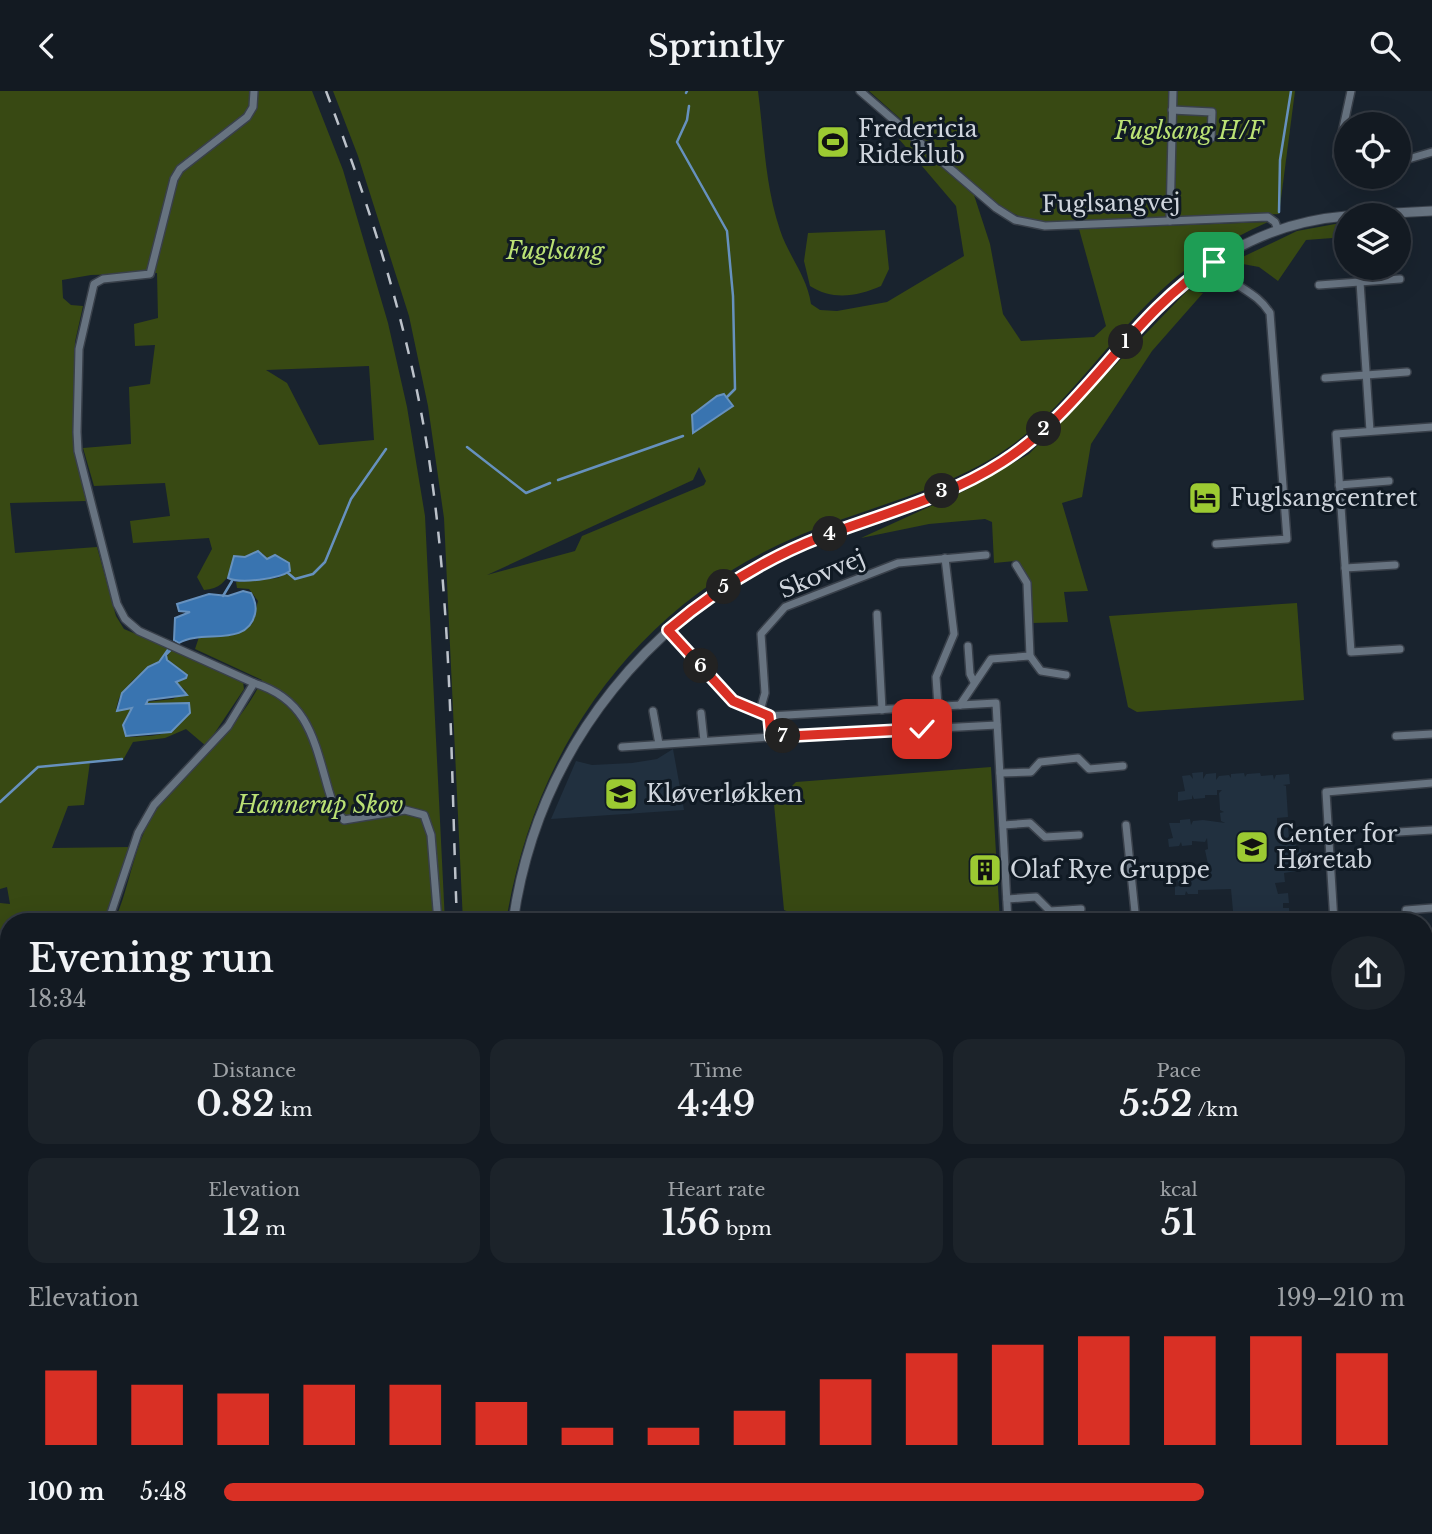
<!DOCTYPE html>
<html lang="en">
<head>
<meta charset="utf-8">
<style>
  :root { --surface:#131a22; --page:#1c232a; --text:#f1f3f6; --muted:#9da1a5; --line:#323840; --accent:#d93025 }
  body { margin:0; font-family:"Libre Baskerville",serif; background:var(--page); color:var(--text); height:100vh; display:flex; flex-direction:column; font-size:26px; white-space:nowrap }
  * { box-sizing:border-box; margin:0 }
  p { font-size:23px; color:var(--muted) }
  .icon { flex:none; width:38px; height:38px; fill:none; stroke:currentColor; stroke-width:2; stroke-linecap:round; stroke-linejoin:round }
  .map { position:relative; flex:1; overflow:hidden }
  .panel { position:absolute; left:0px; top:822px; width:1433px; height:621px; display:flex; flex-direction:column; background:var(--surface); border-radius:28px 28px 0 0; box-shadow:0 7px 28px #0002,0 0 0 2px var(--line) }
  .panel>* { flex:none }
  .tools { position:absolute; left:1334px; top:21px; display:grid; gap:14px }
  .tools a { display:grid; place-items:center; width:77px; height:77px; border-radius:50%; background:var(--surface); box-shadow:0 7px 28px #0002,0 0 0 2px var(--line); font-size:35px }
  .pin { position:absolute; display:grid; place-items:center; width:60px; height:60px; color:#fff; margin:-30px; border-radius:14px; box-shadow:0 4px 10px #0006 }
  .km { position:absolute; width:35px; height:35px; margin:-18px; border-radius:50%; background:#222; color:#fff; font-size:19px; line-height:35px; text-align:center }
  .round { display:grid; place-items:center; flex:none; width:74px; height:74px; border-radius:37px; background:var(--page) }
  .summary { display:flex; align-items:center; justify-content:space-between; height:119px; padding:0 28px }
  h1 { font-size:38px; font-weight:600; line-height:52px }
  .figures { display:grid; grid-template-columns:repeat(3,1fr); gap:10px; height:119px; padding:7px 28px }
  .figures div { display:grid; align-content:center; border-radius:18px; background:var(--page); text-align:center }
  .figures b { font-size:35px; font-weight:600 }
  .figures small { font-size:19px; font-weight:400 }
  .figures p { font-size:19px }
  .chart { height:196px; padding:14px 28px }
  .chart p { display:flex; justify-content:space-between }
  .chart svg { width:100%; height:126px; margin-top:7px; stroke:var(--accent); stroke-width:6 }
  ul { padding:0 28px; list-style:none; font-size:23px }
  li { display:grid; grid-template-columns:112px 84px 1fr; align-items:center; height:52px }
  li i { height:18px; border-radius:9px; background:var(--accent) }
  header { display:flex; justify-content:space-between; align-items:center; height:91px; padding:0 28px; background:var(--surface); font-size:32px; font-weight:600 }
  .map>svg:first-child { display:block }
  .built { fill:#21303f }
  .green { fill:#384913; fill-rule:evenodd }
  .water { fill:#3974b0; stroke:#6691be; stroke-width:2 }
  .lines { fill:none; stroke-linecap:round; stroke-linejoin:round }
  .stream { stroke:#6691be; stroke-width:2.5 }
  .minor-casing { stroke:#39404a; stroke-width:10 }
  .tertiary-casing { stroke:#39404a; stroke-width:11 }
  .minor { stroke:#677380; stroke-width:7 }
  .tertiary { stroke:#677380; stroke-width:9 }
  .rail { stroke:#bcc2ca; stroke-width:2.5; stroke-dasharray:12 12; stroke-linecap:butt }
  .route-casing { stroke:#fff; stroke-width:14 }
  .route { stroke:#d93025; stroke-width:9 }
  .labels { text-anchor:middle; stroke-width:6; stroke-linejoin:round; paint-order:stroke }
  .poi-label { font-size:23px; fill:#cfd5dd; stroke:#101a24; text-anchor:start }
  .park-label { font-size:23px; font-style:italic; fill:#bae174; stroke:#101a24 }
  .street-label { font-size:23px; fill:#cfd5dd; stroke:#101a24 }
</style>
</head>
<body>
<header><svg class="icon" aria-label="back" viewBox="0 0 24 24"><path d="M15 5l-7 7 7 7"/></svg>Sprintly<svg class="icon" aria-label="search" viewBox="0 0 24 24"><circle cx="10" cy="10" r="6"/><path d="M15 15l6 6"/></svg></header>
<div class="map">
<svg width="1432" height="1443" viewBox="0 0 1432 1443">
  <rect width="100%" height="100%" fill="#19232e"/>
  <g class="built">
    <polygon points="673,658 684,719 551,728 576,670 592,674 632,672 657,668"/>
    <polygon points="1203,681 1203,688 1206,683 1216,682 1216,689 1219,685 1229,684 1231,687 1231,683 1244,682 1245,686 1247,683 1260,682 1261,685 1273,684 1274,689 1276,684 1289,683 1290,693 1283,694 1286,695 1288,726 1277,727 1277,736 1288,736 1289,748 1295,748 1296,758 1301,758 1303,779 1284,782 1285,791 1275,792 1278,803 1288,802 1289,812 1283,812 1283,817 1289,817 1290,831 1284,831 1283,825 1281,831 1234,831 1231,798 1198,799 1198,803 1188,803 1186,800 1185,804 1175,804 1175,796 1179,795 1175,780 1196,777 1199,782 1199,779 1209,778 1205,759 1208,758 1207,747 1205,751 1192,750 1192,754 1182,755 1181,751 1179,755 1169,756 1168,748 1173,747 1169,732 1180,732 1180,729 1190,728 1191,734 1193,730 1203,729 1225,732 1221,730 1220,722 1224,721 1220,719 1219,702 1222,699 1217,699 1217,704 1205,704 1205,707 1194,708 1192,704 1192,708 1178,710 1178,701 1185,700 1182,685 1190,684 1193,688 1192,682"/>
    <polygon points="770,1435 1191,1435 1191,1443 772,1443"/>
  </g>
  <g class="green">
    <path d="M0,0H312L343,79L388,232L407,316L425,425L445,831H114C131,794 134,748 159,715C192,672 237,641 262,589L195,558L199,546L234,544L252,533L258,510L249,498L237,497L236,491L278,487L288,481L286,472L275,464L269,469L262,462C224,462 238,497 204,499L197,486L212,458L209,447L133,452L130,430L170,425L165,392L94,395L83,357L131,353L129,296L150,293L155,254L135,255L134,233L158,227L157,182L91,184L62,189L63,207L71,214L83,215L75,251L73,356L86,410L10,412L15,462L97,456L116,525L124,538L169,557L159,571L151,574L132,590L119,607L116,618L132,617L124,630L130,646C166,644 173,646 189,612L148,614L146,611L173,608L186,600L176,591L184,588L185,582L166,567L172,558L238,587L243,591L244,598L206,655L186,638L165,647L133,651L123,669L90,671L84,714L68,715L52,757L131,756L104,830L9,831V864L0,866V812L10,813L7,796L0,798ZM369,275L374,349L319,354L287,292L266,279Z"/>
    <path d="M333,0H758C764,46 765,95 780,139C789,166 807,185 811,213L820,219L837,220L887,211L964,165L956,115L899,48L906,45L974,104L990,153L1003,223L1021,250L1094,246L1106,235L1079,138L1268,131C1232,147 1197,167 1167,194C1112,243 1072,310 1012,354C943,404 853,418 778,454C625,527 532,668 506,831H463L444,427L428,315L409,225L358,65ZM699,376L706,390L704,394L582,445L575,460L487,484L693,389Z"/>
    <polygon points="869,0 1295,0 1279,123 1068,132 1030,130 1001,117"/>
    <polygon points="1346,131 1346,146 1306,149 1278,190 1259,176 1232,171 1297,140"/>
    <path d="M885,139L889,178L881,195C858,205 833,210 810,195L804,170L808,142Z"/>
    <polygon points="1188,199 1203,202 1152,260 1091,353 1082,406 1062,412 1088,500 1064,501 1068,531 1032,532 1030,488 1015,470 994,472 992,431 985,428 929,433 861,447 966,399 1029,363"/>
    <polygon points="1297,512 1304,609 1137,621 1128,616 1109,525"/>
    <polygon points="991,676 1000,831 798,831 796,824 784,819 774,713 796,691"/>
    <polygon points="9,998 9,1435 331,1435 332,1443 0,1443 0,1009"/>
    <polygon points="395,1435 470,1435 471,1443 399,1443"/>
    <polygon points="498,1435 582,1435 584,1443 499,1443"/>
  </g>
  <g class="water">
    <polygon points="724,303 733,315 693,342 692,324 717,305"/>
    <path d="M258,460L267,468L275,464L289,472L290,480C279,488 240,493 228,487L234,465L245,466Z"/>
    <path d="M243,500L251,502C255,509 257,515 255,523C247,557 202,538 179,552L174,549L175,527L190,521L179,520L177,513L209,503L228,505Z"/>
    <polygon points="169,557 172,558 166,564 167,569 187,584 186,587 176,591 187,604 148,609 146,613 189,612 190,622 171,641 126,645 123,634 132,617 117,620 122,602 148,576 159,571"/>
  </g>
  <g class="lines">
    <g class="stream">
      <polyline points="686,2 687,0"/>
      <polyline points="689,15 687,29 677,51 727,140 733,205 735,298 727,306"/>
      <polyline points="1279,121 1280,69 1291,0"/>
      <polyline points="467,356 526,402 550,392"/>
      <polyline points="558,389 683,345"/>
      <polyline points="288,482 295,488 313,483 325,471 351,408 386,358"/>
      <polyline points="223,505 232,490"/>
      <polyline points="0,711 38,676 122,668"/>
      <polyline points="0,894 2,895"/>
      <polyline points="0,1249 9,1248"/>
      <polyline points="182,1435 182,1443"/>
      <polyline points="289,1443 293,1435"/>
    </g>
    <defs>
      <g id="minor">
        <polyline points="860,0 996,117 1015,129 1045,135 1268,126 1275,131 1278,139"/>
        <polyline points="1172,19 1212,21 1211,47"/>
        <polyline points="1346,67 1337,65 1351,0"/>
        <polyline points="1398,71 1432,61"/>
        <polyline points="1170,130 1173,0"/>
        <path d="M1214,171C1232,198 1254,197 1270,222L1287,448L1216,453"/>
        <polyline points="1360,191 1370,340"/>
        <polyline points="1319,194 1400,188"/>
        <polyline points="1325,287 1407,281"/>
        <polyline points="1339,394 1389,390"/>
        <polyline points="1016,474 1027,492 1030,565"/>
        <polyline points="1345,477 1395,474"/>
        <polyline points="877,523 882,619"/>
        <path d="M668,539C697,571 725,615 769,625L996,612L1008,831"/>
        <polyline points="968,555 970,583 974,591"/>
        <polyline points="1400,558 1351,561 1336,343 1432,336"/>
        <path d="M254,592C304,607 313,643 326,690C330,704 333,718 344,729L405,719L424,724L431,744L438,831"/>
        <polyline points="960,614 991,568 1030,565 1041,580 1066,584"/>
        <polyline points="938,615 936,586 954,543 945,467"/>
        <polyline points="653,620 659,653"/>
        <polyline points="701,622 704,650"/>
        <polyline points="759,623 765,602 761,543 785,516 898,472 986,464"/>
        <polyline points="1396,645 1432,643"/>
        <polyline points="771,646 997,634"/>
        <polyline points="622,656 771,646 769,625"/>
        <polyline points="1000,682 1031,681 1040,671 1078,667 1089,678 1123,675"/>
        <polyline points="1003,734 1030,732 1045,746 1079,744"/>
        <polyline points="1126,734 1136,831"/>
        <polyline points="1398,741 1432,739"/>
        <polyline points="1007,808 1036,806 1050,820 1081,818"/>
        <polyline points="1406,819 1432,817"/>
        <polyline points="108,831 138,742 154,714 228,635 254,592 139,540 125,528 117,513 78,360 77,341 79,258 94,193 103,188 150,183 174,88 180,78 247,26 253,16 254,0"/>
        <polyline points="1334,831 1326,701 1432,692"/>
        <polyline points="1424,895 1432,894"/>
        <polyline points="1424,972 1432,971"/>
        <polyline points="0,1001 9,989"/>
        <polyline points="1426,1052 1432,1133"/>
        <polyline points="1424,1151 1432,1150"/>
        <polyline points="1424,1231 1432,1231"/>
        <polyline points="1424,1315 1432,1314"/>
        <polyline points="1424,1422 1432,1421"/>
        <polyline points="333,1435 335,1443"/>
        <polyline points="764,1435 765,1443"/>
        <polyline points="831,1435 833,1443"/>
        <polyline points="1066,1435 1066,1443"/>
        <polyline points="1312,1435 1312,1443"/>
        <polyline points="1138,1443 1198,1440"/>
      </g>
      <g id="tertiary">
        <polyline points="1356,124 1432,120"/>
        <path d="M513,831C538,655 653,515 817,448C879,422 952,407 1008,367C1128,280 1176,139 1346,125"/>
        <polyline points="1197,1435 1198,1443"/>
      </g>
    </defs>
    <use href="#minor" class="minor-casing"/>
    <use href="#tertiary" class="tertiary-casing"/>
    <use href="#minor" class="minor"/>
    <use href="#tertiary" class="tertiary"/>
    <g class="rail">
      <path d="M326,0C373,124 413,250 431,382C452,530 451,682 457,831"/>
      <polyline points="0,968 9,974"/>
      <polyline points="382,1435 386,1443"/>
      <polyline points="487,1435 489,1443"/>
    </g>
  </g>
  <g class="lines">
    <defs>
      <path id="route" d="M922,638L771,646L769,625L733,610L668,539C714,500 764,468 821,446C882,423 948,406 1002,371C1085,318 1131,223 1214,171"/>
    </defs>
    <use href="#route" class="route-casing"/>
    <use href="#route" class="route"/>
  </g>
  <defs>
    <symbol id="stadium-square" viewBox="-11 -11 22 22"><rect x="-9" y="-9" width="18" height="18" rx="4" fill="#9cca32" stroke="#101a24"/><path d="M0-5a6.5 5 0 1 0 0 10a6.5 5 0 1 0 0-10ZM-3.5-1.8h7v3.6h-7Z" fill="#111"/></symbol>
    <symbol id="hotel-square" viewBox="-11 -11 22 22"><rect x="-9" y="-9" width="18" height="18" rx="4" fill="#9cca32" stroke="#101a24"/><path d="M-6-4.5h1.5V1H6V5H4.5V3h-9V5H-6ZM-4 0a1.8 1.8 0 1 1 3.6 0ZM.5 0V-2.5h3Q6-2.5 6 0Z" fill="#111"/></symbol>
    <symbol id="school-square" viewBox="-11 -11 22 22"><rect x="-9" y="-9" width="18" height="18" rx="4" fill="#9cca32" stroke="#101a24"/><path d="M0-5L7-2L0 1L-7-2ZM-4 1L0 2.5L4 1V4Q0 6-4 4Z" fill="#111"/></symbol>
    <symbol id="building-square" viewBox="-11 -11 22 22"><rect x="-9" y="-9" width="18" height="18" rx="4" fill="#9cca32" stroke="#101a24"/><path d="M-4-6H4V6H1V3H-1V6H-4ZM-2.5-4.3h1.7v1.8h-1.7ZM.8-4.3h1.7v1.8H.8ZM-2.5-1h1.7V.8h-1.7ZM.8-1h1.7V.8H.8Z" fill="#111"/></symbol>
  </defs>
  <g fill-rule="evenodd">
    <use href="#stadium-square" x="814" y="32" width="38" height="38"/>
    <use href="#hotel-square" x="1186" y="388" width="38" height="38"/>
    <use href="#school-square" x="602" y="684" width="38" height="38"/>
    <use href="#school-square" x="1233" y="737" width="38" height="38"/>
    <use href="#building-square" x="966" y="760" width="38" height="38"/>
  </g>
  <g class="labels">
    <g class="poi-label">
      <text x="858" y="46">Fredericia<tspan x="858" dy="26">Rideklub</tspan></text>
      <text x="1230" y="415">Fuglsangcentret</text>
      <text x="646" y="711">Kløverløkken</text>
      <text x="1276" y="751">Center for<tspan x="1276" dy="26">Høretab</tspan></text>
      <text x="1010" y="787">Olaf Rye Gruppe</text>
    </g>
    <g class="park-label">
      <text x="1189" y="48">Fuglsang H/F</text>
      <text x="555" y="168">Fuglsang</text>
      <text x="320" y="722">Hannerup Skov</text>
    </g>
    <g class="street-label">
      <text transform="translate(1111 112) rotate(-1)" y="8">Fuglsangvej</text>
      <text transform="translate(822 483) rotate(-23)" y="8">Skovvej</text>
    </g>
  </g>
</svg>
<div class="tools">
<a><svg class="icon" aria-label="locate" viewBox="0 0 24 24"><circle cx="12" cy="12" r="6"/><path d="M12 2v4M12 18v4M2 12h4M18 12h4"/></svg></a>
<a><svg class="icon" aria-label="layers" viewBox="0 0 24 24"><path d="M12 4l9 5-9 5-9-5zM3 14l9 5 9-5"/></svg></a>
</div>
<div class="pin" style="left:1214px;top:171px;background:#1e9e55"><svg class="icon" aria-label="arrive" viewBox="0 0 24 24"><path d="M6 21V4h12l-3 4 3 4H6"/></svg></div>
<div class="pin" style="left:922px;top:638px;background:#d93025"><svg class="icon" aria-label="check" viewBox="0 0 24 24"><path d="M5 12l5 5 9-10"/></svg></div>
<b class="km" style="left:1126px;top:251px">1</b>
<b class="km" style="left:1044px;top:338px">2</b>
<b class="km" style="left:942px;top:400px">3</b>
<b class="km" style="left:830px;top:443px">4</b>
<b class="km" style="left:724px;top:496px">5</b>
<b class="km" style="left:701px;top:575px">6</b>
<b class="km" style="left:783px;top:645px">7</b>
<section class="panel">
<div class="summary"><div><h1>Evening run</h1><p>18:34</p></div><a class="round"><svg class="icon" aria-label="share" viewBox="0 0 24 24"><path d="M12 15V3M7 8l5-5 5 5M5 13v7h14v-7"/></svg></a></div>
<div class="figures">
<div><p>Distance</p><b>0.82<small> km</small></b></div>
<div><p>Time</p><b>4:49</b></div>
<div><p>Pace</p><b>5:52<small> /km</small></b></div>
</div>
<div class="figures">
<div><p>Elevation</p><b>12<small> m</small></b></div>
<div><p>Heart rate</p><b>156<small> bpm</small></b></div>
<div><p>kcal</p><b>51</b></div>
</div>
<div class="chart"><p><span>Elevation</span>199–210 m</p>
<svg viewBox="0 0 160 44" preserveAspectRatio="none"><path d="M5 44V18M15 44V23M25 44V26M35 44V23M45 44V23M55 44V29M65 44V38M75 44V38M85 44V32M95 44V21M105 44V12M115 44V9M125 44V6M135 44V6M145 44V6M155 44V12"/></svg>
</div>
<ul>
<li><b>100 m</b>5:48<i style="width:83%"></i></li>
</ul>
</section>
</div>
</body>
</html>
